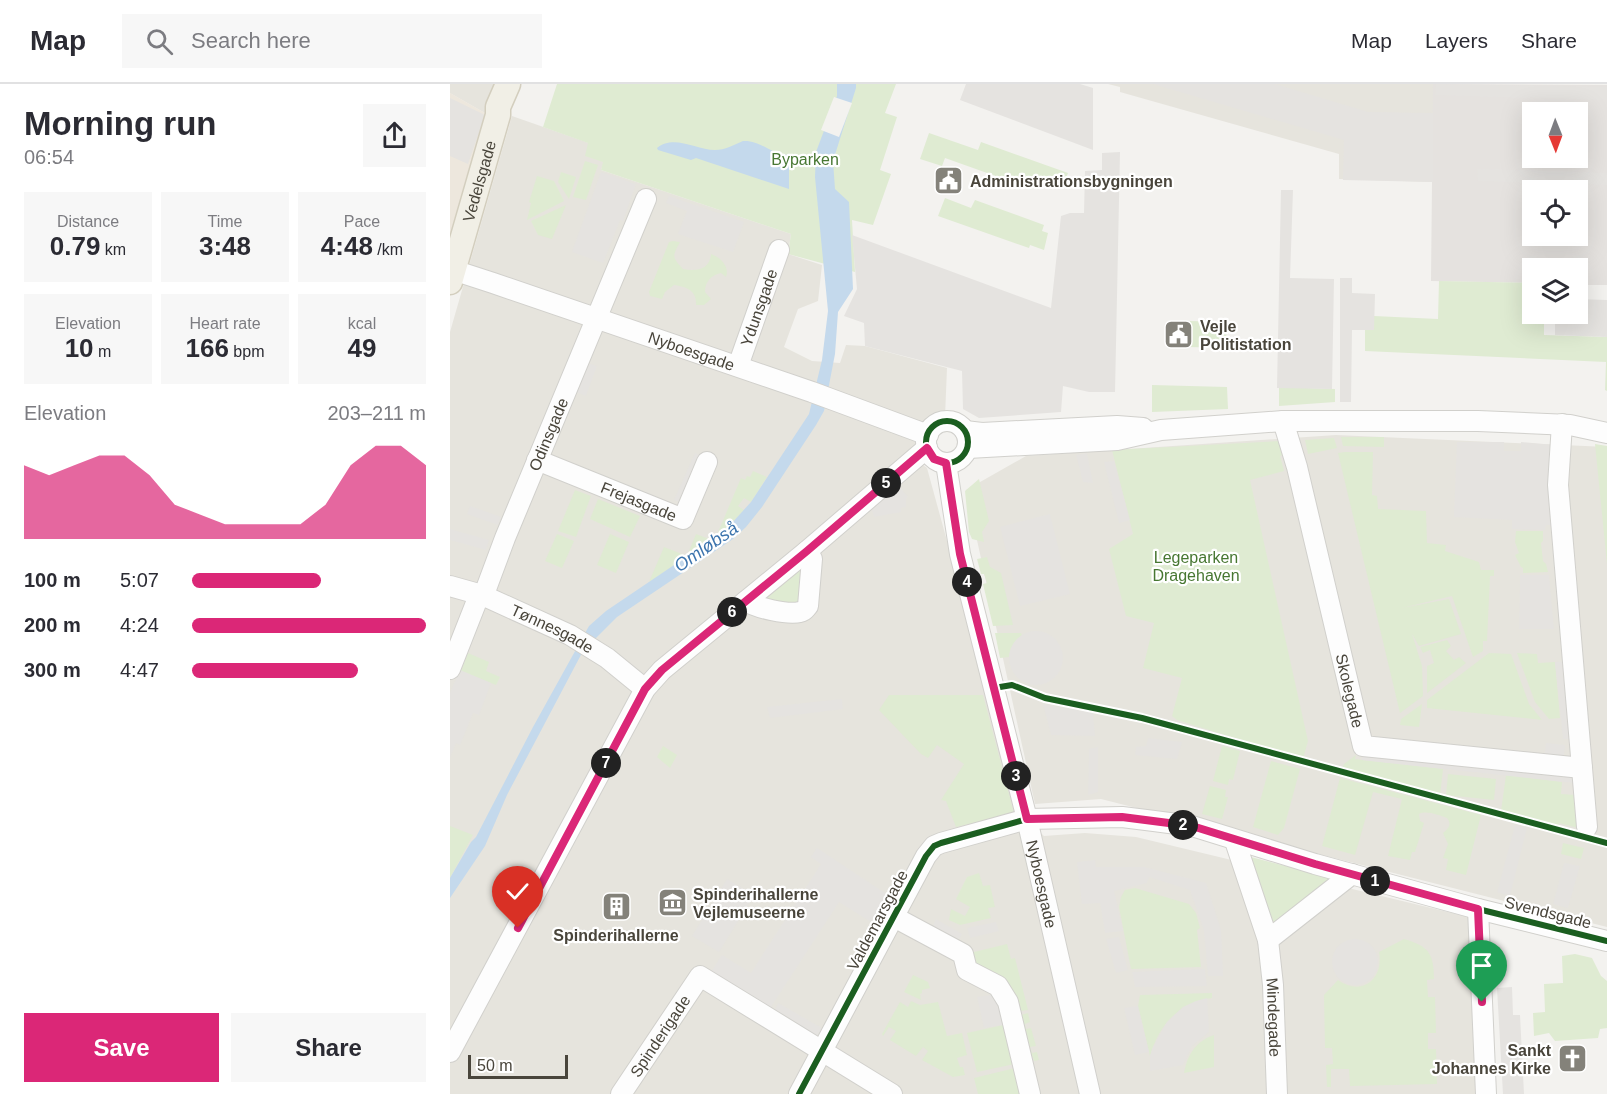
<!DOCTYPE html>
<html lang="en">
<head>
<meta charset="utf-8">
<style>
  :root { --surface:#fff; --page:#f7f7f7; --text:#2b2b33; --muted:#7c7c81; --line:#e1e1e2; --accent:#db2777 }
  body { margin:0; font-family:Arial,sans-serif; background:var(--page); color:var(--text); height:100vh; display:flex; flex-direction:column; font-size:22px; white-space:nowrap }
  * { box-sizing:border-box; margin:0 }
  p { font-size:20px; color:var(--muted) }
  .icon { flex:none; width:33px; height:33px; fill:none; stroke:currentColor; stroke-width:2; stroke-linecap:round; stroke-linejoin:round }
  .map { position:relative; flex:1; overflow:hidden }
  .sheet { display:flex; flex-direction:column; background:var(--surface); width:450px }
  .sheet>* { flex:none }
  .needle { width:39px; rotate:179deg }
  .tools { position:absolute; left:1072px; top:18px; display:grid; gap:12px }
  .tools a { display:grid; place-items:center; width:66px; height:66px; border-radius:0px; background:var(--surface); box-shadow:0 6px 24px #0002; font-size:30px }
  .scale { position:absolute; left:18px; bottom:15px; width:100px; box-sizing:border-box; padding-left:6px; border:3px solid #49453b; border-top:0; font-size:16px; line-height:21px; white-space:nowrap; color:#49453b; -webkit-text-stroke:4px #fff; paint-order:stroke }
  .pin { position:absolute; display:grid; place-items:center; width:51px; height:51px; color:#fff; margin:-62px -26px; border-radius:50% 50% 50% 0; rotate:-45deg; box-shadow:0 0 6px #0007 }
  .pin .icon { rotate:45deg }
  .km { position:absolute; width:30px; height:30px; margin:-15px; border-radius:50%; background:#222; color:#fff; font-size:16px; line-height:30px; text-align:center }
  .round { display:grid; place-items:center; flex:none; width:63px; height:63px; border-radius:0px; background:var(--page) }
  .overview { display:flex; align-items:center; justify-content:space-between; height:102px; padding:0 24px }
  h1 { font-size:33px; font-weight:800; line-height:45px }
  .stats { display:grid; grid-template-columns:repeat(3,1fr); gap:9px; height:102px; padding:6px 24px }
  .stats div { display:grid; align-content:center; border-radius:0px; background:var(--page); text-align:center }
  .stats b { font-size:26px; font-weight:800 }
  .stats small { font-size:16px; font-weight:400 }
  .stats p { font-size:16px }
  .chart { height:168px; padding:12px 24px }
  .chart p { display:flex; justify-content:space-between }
  .chart svg { width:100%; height:108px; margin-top:6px; fill:var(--accent); opacity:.7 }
  .cta { display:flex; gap:12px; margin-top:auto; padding:12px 24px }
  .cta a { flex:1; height:69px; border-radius:0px; background:var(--accent); color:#fff; font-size:24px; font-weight:800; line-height:69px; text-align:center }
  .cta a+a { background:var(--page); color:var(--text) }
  ul { padding:0 24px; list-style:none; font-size:20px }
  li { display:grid; grid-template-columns:96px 72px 1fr; align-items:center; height:45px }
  li i { height:15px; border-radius:8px; background:var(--accent) }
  header { display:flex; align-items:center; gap:36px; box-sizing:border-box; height:84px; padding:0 30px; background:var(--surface); border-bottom:2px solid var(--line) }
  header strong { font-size:28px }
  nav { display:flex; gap:33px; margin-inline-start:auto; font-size:21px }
  .search { width:420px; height:54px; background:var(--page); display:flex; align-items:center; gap:15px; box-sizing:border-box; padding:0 21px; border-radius:0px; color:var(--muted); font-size:22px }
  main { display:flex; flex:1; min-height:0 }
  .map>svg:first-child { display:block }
  .residential { fill:#e6e4dd }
  .commercial { fill:#ede7dd }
  .industrial { fill:#e5e2df; fill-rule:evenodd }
  .green { fill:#dfebd2 }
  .parking { fill:#e5e3e0 }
  .water { fill:#c4d9ec }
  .pier { fill:#f3f2ef }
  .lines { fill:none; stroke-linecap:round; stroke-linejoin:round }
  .minor-casing { stroke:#d1d0cc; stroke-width:22 }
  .major-casing { stroke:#d3cebe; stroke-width:27 }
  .minor { stroke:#fdfdfd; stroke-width:20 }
  .major { stroke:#f1efe6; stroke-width:24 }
  .cycleway-casing { stroke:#fff; stroke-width:10 }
  .cycleway { stroke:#1b5e20; stroke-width:6 }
  .route-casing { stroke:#fff; stroke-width:12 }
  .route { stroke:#db2777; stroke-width:8 }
  .labels { text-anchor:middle; stroke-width:4.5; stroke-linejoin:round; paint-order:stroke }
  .park-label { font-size:16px; fill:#477732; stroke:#fff }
  .street-label { font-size:16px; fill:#49453b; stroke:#fff }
  .poi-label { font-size:16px; font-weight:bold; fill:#49453b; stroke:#fff; text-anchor:start }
  .water-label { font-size:18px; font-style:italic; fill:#3c74ad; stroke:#fff }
</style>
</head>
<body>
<header>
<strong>Map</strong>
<div class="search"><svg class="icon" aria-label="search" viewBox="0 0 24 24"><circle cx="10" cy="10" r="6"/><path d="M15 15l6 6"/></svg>Search here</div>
<nav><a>Map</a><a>Layers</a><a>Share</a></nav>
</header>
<main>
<section class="sheet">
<div class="overview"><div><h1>Morning run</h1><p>06:54</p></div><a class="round"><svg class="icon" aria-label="share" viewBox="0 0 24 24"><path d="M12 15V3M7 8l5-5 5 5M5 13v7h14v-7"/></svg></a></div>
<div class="stats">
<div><p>Distance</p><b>0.79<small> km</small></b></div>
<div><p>Time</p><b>3:48</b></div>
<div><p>Pace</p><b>4:48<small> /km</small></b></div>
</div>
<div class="stats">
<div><p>Elevation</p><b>10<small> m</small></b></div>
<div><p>Heart rate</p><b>166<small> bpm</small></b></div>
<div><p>kcal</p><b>49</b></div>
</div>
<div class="chart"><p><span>Elevation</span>203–211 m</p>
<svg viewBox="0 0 160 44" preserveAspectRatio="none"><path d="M0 44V14L10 18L20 14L30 10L40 10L50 18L60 30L70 34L80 38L90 38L100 38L110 38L120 30L130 14L140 6L150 6L160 14V44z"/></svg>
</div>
<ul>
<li><b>100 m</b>5:07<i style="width:55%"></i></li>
<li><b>200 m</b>4:24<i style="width:100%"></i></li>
<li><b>300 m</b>4:47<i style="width:71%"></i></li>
</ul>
<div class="cta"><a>Save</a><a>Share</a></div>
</section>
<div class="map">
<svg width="1157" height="1010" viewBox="0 0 1157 1010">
  <rect width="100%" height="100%" fill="#f3f2ef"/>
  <g class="residential">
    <polygon points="0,0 44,0 35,29 0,9"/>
    <polygon points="658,0 983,0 983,98 889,95 889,70 670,8 670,3"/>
    <polygon points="62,32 139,59 154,78 151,86 341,150 338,170 372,181 368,217 348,225 334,263 362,277 390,279 396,261 415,262 497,284 495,333 480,336 471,344 466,356 465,366 468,377 477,384 572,731 594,752 635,749 686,753 1023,834 1029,1010 0,1010 0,248"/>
    <polygon points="886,351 1157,363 1157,843 651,715 585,720 516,406 576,372"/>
  </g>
  <polygon class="commercial" points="0,9 35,29 0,151"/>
  <path class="industrial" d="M983,0L1157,1V201H1128V184H1083V199L981,197ZM1083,28H1128V74H1083ZM1083,106H1128V152H1083Z"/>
  <g class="green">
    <polygon points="107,0 446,0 435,29 447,33 430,86 441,90 423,141 402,136 405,188 338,170 341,150 151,86 153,78 135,72 138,59 93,43"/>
    <polygon points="479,49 528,66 531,58 618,89 613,101 587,92 582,105 495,74 492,82 470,75"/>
    <polygon points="135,77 148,81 136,116 123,113"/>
    <polygon points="111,88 126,93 119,115 108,98"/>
    <polygon points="87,92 104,97 114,117 77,136 81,119 79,118"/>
    <polygon points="495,114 521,124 525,116 594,141 592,147 598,149 594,166 580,161 579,164 488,132"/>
    <polygon points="116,121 102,155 88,151 81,137"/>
    <path d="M223,157L230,158C222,173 222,173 233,185C247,188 260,185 261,170C270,173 280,182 276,193L271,189C261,191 255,198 255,208L261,215L254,221H246C247,206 236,203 224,201L215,208L212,215L200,212L199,208L219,158Z"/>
    <polygon points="989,197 1083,199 1083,230 1094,230 1094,251 1157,253 1157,307 1155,306 1156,278 915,267 915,246 924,246 924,232 988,235"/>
    <polygon points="740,237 777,238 776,264 739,263"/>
    <polygon points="702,301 777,303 778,325 702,328"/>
    <polygon points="829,303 885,305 885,318 829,322"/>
    <polygon points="934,353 934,363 893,362 891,353"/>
    <polygon points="884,354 887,364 858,370 855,356"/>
    <polygon points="830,357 836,370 830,372 834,387 800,396 858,657 853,675 727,636 722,632 732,594 693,584 704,539 676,532 659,465 683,450 662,366"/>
    <polygon points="1145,360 1157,362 1157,480"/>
    <polygon points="895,368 923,368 922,411 927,412 928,425 976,427 977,459 996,461 995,467 1029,478 1031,486 1044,486 1044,492 1040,492 1037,557 1033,557 1033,567 1023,573 1002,512 952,524 999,515 1011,550 969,562 962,550 972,582 973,612 950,629 888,369"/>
    <polygon points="303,387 317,393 301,418 294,414 288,422 294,426 281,440 266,453 291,394 295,396 297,392 300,393"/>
    <polygon points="529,395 539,437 532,448 534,458 522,455 519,448 515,407"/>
    <polygon points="125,406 141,412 126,453 108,447"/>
    <polygon points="148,415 190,432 180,453 140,435"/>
    <polygon points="1066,447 1093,447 1093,457 1091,459 1093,477 1096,480 1098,488 1073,489 1073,484 1071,483 1065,471 1069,469 1065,458"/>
    <polygon points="107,450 124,457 112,484 95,477"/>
    <polygon points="160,450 179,458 166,489 147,481"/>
    <polygon points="246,450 262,456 199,498 214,463 237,472"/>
    <polygon points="537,473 540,483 551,489 563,541 543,542 533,500 537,499 534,490 531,490 527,475"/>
    <polygon points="353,482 350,521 318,519 312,512"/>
    <polygon points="545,549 571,549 572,551 561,564 559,573 550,574"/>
    <polygon points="997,556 1001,562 996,567 1004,576 1009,573 1016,579 977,609 977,582 984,579 980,566 973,569 970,563"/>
    <polygon points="18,569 39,578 36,587 50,593 46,601 11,587"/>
    <polygon points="1039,569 1061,570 1079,620 1092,636 977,624 977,616"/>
    <polygon points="1067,569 1087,570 1088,579 1105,578 1110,634 1099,635 1085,618"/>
    <polygon points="439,611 533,611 564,729 506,743 496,717 491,716 514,680 487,661 478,674 471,670 429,626"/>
    <polygon points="972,620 969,643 950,641 951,635"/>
    <polygon points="213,662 227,671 220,684 207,673"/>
    <polygon points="772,662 790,667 783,696 779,695 778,701 763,697"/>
    <polygon points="906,671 905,675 912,676 993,685 990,712 892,685 894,680"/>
    <polygon points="821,677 850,685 834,744 828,751 803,743"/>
    <polygon points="998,690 1046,695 1044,716 996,711"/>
    <polygon points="1056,691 1112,698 1111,710 1126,711 1128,744 1109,739 1108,743 1051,727"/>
    <path d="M890,694L1031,731L1016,791L996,786L998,775L993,774L998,760L993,749C999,744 1002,740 997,734C989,731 976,726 969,730L970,737L974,739L965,768H962L960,776L938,772L952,715L923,708L905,771L872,762Z"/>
    <polygon points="760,702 776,706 775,713 778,713 772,735 752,730"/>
    <polygon points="0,742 23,751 0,794"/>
    <polygon points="1113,759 1134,764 1131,775 1111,770"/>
    <polygon points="797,772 883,794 822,844"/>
    <polygon points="529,789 533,802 540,801 545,823 538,824 541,834 510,841 499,836 501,825 515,832 520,823 506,815 517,793"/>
    <polygon points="685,804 739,820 746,829 750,844 747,846 751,883 681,885 669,823 671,813 675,806"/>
    <path d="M954,855C979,862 984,870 984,895L977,896L978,913H985L986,949H978V965H986L987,1000L900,1002L899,985H881V1003H877L876,981L883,980L882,964H875L874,911L888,896C912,913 934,895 929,868Z"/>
    <polygon points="557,860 561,875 565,874 578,926 571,927 570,924 567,924 524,879 520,869"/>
    <polygon points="1125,870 1142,874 1151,892 1157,897 1157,944 1150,945 1148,954 1105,957 1099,949 1084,952 1083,929 1095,928 1094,900 1113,899 1112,872"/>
    <polygon points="463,891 478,898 480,904 472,906 472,909 470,910 471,916 454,908"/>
    <path d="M762,909V914C729,918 709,941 700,972L688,922L690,911Z"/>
    <polygon points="461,917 470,921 488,918 497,952 512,949 517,971 507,974 510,983 513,983 515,991 503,993 472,976 478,967 473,963 466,972 440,956 446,947 439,943 433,952 432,950 450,918 458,923"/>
    <polygon points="578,929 580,938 575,940 576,945 581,944 586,962 580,963 582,969 587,968 589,976 584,977 583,973 578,974 567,932"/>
    <polygon points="553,941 554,947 560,946 569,979 527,988 517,949"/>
    <path d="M764,951V983L734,989C737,971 746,957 764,951Z"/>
    <polygon points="569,983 576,1010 528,1010 524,994"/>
  </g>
  <g class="parking">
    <polygon points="516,0 630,0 643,4 643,66 510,16"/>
    <polygon points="703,0 825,0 918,28 983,29 983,98 893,96 894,56"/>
    <polygon points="986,0 1157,3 1157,16 985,11"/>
    <polygon points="0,14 35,31 18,80 0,72"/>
    <polygon points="670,68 665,308 639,308 613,302 611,328 529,334 513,325 512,287 415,262 414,239 394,232 407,205 402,151 601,224 611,132 620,129 634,129 635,87 652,86 652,69"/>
    <polygon points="1027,85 1157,89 1157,101 1028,97"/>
    <polygon points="151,88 186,100 173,137 170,136 153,179 122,168"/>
    <polygon points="831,106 843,106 840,194 884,195 882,305 827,304"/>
    <polygon points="219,112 294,138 283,168 228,150 237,127 216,119"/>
    <polygon points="890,194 902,194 902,209 925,210 924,246 902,246 901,318 890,318"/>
    <polygon points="1128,215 1157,216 1157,253 1105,251 1105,230 1128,230"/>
    <polygon points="137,279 147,282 136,312 126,308"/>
    <polygon points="1007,358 1054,358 1054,367 1071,367 1071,358 1105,361 1106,441 1096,441 1095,446 1062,445 1062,436 1004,433"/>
    <polygon points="245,369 254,373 234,420 224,416"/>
    <polygon points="637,369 643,399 633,398 626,371"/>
    <polygon points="664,377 680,436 669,439 654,378"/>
    <polygon points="448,401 458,413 456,415 456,423 451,424 451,428 424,433 421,424"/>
    <polygon points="20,422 51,433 48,441 17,430"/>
    <polygon points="600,430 620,510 570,522 550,443"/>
    <polygon points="0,445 39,456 36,466 0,456"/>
    <polygon points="1070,491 1099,491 1104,545 1069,545"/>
    <circle cx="586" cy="574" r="27"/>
    <polygon points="1123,577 1129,654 1113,655 1105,578"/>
    <polygon points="10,586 41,599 29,631 23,629 10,661 6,659 0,673 0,609"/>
    <polygon points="392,615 393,625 320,634 317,623"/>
    <polygon points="593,620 643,629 645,652 601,651"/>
    <polygon points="698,654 732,658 727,675 685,671 686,663 696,662"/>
    <polygon points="1096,659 1115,661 1113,682 1125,684 1124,699 912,676 913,662 1094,680"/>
    <polygon points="648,663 648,708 638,711 639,665"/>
    <polygon points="1065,741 1077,744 1060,812 1047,808"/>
    <polygon points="367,764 438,811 421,838 389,818 319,926 261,888 272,871 301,889 371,780 361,773"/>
    <polygon points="645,776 646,783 694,783 756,799 771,846 773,892 758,892 754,846 740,806 699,793 697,799 664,807 673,847 655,849 650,819 632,820 627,778"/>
    <polygon points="1114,779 1130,782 1118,824 1103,820"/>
    <polygon points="277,795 304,811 269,868 242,852"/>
    <polygon points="486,835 512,850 508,857 482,843"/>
    <polygon points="546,838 549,847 520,854 517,844"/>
    <polygon points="669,853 678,886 666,889 656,855"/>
    <circle cx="905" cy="878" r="23"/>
    <polygon points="755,885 757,902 685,903 682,888"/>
    <polygon points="1062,903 1063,931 1070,931 1074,1010 1053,1010 1047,904"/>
    <polygon points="548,910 558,940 534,944 527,913"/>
    <polygon points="757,914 759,948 742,962 733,981 700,987 700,972 703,963 717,938 733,923 746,917"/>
    <polygon points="328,919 372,944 367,952 324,928"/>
    <polygon points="688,922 699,968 685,971 674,924"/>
  </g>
  <g class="water">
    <polygon points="387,0 406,0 406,4 383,77 385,105 399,118 403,205 388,228 385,270 374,327 366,341 312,423 296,443 283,455 167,533 133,567 57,711 35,762 0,814 0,794 21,758 26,753 83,643 139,542 156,527 270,450 281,440 301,418 359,330 372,276 378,227 365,93 366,68 387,12"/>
    <path d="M293,57C311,56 321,71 339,71V105L246,74L241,76L208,66L207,64C224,50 246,66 265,66C275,66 284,61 293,57Z"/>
  </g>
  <polygon class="pier" points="384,13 402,19 389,53 371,46"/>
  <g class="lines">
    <defs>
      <g id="minor">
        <path id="s1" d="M0,187L3,186L43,199L362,308L478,351"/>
        <path id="s2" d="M288,282L329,166"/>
        <path id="s3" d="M833,337L847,383L913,662L1132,684"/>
        <circle cx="497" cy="358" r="21"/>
        <polyline points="1112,340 1108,401 1137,743"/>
        <polyline points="515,347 532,349 667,342 693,344"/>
        <polyline points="518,364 667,356 711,346 833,337 1028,337 1120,341 1157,349"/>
        <path id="s4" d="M87,376L233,435L257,378"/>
        <path id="s5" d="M496,379L510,470L577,735L640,1010"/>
        <path id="s6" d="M0,502L32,511L120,551L157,574L195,605"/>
        <path d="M296,517C306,524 338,531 350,528C355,527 355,525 358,522L362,475L357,467"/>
        <path id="s7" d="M0,585L26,519L36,505L55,454L196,115"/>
        <path id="s8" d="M785,757L818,856L823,901L827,1010"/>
        <polyline points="1028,825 1036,1010"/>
        <polyline points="444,833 513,870 517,886 548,902 558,918 580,1010"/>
        <polyline points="818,856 902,790"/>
        <polyline points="0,968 195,605 212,586 357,467 477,364"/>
        <path id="s9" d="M171,1010L250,892L442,1010"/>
        <polyline points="349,1010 476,772 484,762 491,759 577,735 672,733 704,737 742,742 865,780 1028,825 1157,857"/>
      </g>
      <g id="major">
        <path id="s10" d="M0,198L48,31V23L58,0"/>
      </g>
    </defs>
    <use href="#minor" class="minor-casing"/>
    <use href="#major" class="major-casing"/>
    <use href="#minor" class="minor"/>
    <use href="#major" class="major"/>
    <defs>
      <g id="cycleway">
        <circle cx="497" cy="358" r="21"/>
        <polyline points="544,604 562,601 595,614 692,634 1157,759"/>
        <polyline points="349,1010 476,772 484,762 491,759 577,735 672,733 704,737 742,742 865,780 1028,825 1157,857"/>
      </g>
    </defs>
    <use href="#cycleway" class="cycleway-casing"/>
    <use href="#cycleway" class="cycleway"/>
  </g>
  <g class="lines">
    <defs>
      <polyline id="route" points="68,844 195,605 212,586 357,467 477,364 484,375 496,379 510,470 577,735 672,733 742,742 865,780 1028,825 1032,918"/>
    </defs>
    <use href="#route" class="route-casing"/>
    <use href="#route" class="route"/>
  </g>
  <defs>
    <symbol id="civic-square" viewBox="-11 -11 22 22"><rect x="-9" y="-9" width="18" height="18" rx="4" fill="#84827a" stroke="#fff"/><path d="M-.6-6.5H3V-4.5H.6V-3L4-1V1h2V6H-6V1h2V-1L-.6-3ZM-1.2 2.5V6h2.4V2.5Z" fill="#fff"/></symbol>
    <symbol id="museum-square" viewBox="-11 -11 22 22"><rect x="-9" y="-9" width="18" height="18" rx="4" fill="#84827a" stroke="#fff"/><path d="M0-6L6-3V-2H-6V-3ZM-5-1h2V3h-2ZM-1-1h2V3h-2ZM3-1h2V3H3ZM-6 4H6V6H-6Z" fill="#fff"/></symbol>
    <symbol id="building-square" viewBox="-11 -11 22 22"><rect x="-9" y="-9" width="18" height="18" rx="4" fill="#84827a" stroke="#fff"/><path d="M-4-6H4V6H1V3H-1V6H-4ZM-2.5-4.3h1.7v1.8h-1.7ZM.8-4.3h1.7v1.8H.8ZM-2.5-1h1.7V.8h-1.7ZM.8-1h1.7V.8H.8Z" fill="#fff"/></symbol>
    <symbol id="church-square" viewBox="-11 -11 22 22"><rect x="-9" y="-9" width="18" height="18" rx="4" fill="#84827a" stroke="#fff"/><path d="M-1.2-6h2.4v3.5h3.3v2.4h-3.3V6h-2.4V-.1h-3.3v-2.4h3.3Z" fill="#fff"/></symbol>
  </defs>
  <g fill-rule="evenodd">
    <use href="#civic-square" x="482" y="80" width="33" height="33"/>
    <use href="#civic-square" x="712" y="234" width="33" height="33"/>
    <use href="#museum-square" x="206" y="802" width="33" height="33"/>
    <use href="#building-square" x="150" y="806" width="33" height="33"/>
    <use href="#church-square" x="1106" y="958" width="33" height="33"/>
  </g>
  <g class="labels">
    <g class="park-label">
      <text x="355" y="81">Byparken</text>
      <text x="746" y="479">Legeparken<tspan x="746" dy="18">Dragehaven</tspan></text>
    </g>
    <g class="street-label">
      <text dy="6" stroke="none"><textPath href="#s10" startOffset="105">Vedelsgade</textPath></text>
      <text dy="6" stroke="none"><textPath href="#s2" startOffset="62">Ydunsgade</textPath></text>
      <text dy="6" stroke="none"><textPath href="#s1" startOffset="255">Nyboesgade</textPath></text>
      <text dy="6" stroke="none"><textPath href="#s7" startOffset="255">Odinsgade</textPath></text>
      <text dy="6" stroke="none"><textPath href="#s4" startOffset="110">Frejasgade</textPath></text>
      <text dy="6" stroke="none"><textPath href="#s6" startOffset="111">Tønnesgade</textPath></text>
      <text dy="6" stroke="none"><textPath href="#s3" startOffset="278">Skolegade</textPath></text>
      <text dy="6" stroke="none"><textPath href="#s5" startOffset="432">Nyboesgade</textPath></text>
      <text transform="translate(1098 828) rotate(14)" y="6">Svendsgade</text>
      <text transform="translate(427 836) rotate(-62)" y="6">Valdemarsgade</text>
      <text dy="6" stroke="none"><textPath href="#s8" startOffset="182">Mindegade</textPath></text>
      <text dy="6" stroke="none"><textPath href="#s9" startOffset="70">Spinderigade</textPath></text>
    </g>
    <g class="poi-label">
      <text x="520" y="103">Administrationsbygningen</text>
      <text x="750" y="248">Vejle<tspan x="750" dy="18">Politistation</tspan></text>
      <text x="243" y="816">Spinderihallerne<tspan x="243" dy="18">Vejlemuseerne</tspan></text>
      <text x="166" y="857" text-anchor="middle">Spinderihallerne</text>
      <text x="1101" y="972" text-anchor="end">Sankt<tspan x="1101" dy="18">Johannes Kirke</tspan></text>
    </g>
    <g class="water-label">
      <text transform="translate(256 463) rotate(-35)" y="6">Omløbså</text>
    </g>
  </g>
</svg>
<div class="tools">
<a><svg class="needle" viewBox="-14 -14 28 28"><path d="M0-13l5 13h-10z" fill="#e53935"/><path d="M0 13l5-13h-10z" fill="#7c7c81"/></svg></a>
<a><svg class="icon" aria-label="locate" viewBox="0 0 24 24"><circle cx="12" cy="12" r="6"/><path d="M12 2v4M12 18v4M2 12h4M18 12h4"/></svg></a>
<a><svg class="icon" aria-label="layers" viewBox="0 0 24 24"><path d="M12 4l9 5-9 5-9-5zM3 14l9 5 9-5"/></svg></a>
</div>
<div class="scale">50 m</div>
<div class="pin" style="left:1032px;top:918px;background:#1e9e55"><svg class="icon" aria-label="arrive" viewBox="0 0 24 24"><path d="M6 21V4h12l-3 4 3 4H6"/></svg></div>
<div class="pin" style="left:68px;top:844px;background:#d93025"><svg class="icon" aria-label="check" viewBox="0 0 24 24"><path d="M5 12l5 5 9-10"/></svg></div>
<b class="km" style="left:925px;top:797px">1</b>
<b class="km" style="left:733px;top:741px">2</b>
<b class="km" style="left:566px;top:692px">3</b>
<b class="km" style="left:517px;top:498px">4</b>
<b class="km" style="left:436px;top:399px">5</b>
<b class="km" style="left:282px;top:528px">6</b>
<b class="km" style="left:156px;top:679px">7</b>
</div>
</main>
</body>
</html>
